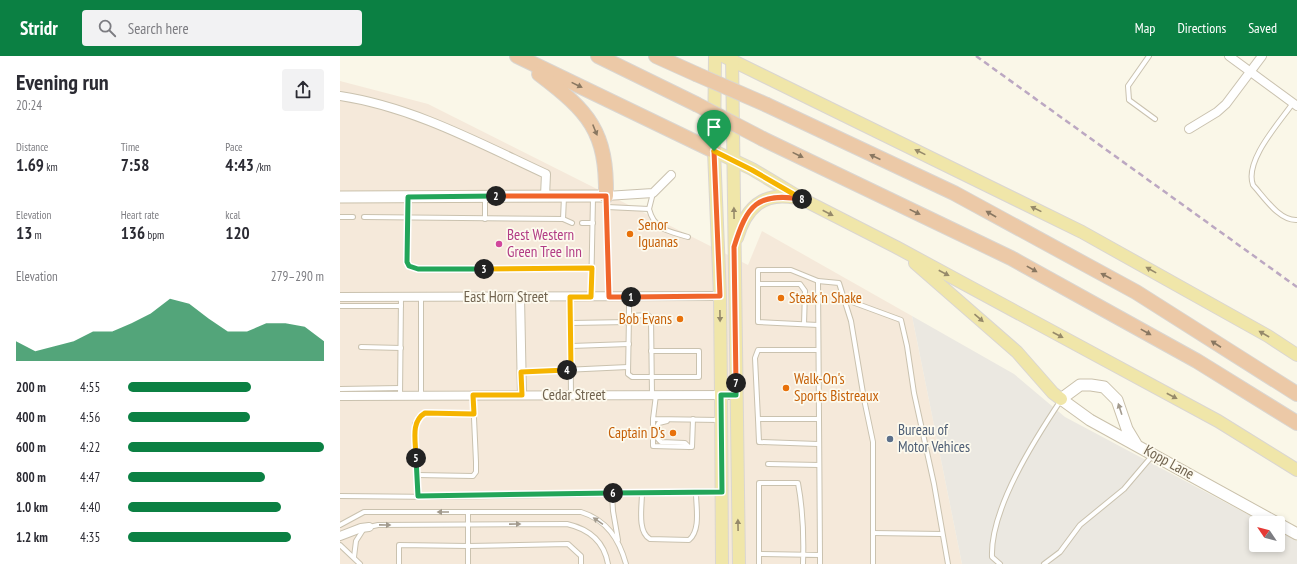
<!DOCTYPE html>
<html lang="en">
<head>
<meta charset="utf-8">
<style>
  :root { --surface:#fff; --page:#f2f2f3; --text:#2b2b33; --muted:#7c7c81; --accent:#0b8043 }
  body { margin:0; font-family:"PT Sans Narrow",sans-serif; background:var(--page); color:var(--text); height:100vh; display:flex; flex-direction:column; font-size:15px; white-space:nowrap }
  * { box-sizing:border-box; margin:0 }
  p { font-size:13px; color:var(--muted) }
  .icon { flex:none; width:22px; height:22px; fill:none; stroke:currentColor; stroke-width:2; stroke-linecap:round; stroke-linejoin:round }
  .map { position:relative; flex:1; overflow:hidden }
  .drawer { display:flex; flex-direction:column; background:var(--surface); width:340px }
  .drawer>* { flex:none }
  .needle { width:26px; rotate:305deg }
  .controls { position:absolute; left:909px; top:460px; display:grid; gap:8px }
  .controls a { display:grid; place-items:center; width:36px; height:36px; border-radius:4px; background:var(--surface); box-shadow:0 2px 6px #0003; font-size:20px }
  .pin { position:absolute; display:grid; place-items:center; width:34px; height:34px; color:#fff; margin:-41px -17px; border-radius:50% 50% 50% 0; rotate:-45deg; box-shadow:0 0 4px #0007 }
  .pin .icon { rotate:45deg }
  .km { position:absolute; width:20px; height:20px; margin:-10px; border-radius:50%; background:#222; color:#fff; font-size:11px; line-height:20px; text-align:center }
  .round { display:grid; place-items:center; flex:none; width:42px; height:42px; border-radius:4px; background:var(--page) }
  .head { display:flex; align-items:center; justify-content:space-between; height:68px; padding:0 16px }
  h1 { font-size:22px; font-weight:600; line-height:30px }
  .figures { display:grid; grid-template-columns:repeat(3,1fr); gap:6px; height:68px; padding:4px 16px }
  .figures div { display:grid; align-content:center }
  .figures b { font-size:17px; font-weight:600 }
  .figures small { font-size:11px; font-weight:400 }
  .figures p { font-size:11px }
  .chart { height:112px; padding:8px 16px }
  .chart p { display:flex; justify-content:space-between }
  .chart svg { width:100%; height:72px; margin-top:4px; fill:var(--accent); opacity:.7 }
  ul { padding:0 16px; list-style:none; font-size:13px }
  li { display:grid; grid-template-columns:64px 48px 1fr; align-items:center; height:30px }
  li i { height:10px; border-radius:5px; background:var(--accent) }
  header { display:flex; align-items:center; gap:24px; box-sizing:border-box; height:56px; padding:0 20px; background:var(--accent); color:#fff }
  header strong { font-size:19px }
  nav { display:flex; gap:22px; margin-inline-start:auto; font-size:14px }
  .search { width:280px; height:36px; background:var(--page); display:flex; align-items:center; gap:10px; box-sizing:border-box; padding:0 14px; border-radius:4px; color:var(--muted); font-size:15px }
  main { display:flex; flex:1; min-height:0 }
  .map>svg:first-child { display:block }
  .commercial { fill:#f5e9da }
  .industrial { fill:#ebe8e1 }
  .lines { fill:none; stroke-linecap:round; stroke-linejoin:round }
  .lane-casing { stroke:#cac2af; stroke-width:6 }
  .street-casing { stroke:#cac2af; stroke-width:10 }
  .secondary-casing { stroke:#cac1ab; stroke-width:13 }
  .primary-casing { stroke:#dad6d1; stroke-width:14 }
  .highway-casing { stroke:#dad6d1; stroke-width:16 }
  .lane { stroke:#fff; stroke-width:4 }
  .street { stroke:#fff; stroke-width:8 }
  .secondary { stroke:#fff; stroke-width:11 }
  .primary { stroke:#f0e6a9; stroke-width:12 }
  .highway { stroke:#ecc9a7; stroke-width:14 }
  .rail { stroke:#bca8c2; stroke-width:2.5; stroke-dasharray:6 4; stroke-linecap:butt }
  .highway-bridge-casing { stroke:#dad6d1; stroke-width:16; stroke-linecap:butt }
  .highway-bridge { stroke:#ecc9a7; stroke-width:14 }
  .oneway { fill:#897761 }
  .oneway2 { fill:#968a6a }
  .oneway3 { fill:#a29a8d }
  .split-1-casing { stroke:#fff; stroke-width:8 }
  .split-2-casing { stroke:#fff; stroke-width:8 }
  .split-3-casing { stroke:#fff; stroke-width:8 }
  .split-4-casing { stroke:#fff; stroke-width:8 }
  .split-5-casing { stroke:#fff; stroke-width:8 }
  .split-6-casing { stroke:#fff; stroke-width:8 }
  .split-7-casing { stroke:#fff; stroke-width:8 }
  .split-8-casing { stroke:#fff; stroke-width:8 }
  .split-9-casing { stroke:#fff; stroke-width:8 }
  .split-1 { stroke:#f0652b; stroke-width:5 }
  .split-2 { stroke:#f0652b; stroke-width:5 }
  .split-3 { stroke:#22a559; stroke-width:5 }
  .split-4 { stroke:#f5b400; stroke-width:5 }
  .split-5 { stroke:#f5b400; stroke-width:5 }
  .split-6 { stroke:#22a559; stroke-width:5 }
  .split-7 { stroke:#22a559; stroke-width:5 }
  .split-8 { stroke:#f0652b; stroke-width:5 }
  .split-9 { stroke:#f5b400; stroke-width:5 }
  .food-dot { fill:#e8710a; stroke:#fdfaee; stroke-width:1.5 }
  .hotel-dot { fill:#d1479c; stroke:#fdfaee; stroke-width:1.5 }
  .service-dot { fill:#5c6f8a; stroke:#fdfaee; stroke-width:1.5 }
  .labels { text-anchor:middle; stroke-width:3.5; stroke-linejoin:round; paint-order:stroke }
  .food-label { font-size:15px; fill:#c56008; stroke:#fdfaee; text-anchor:start }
  .hotel-label { font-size:15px; fill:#b23c85; stroke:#fdfaee; text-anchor:start }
  .street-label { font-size:15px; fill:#70634f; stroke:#fdfaee }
  .service-label { font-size:15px; fill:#4e5e75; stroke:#fdfaee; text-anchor:start }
</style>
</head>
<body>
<header>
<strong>Stridr</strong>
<div class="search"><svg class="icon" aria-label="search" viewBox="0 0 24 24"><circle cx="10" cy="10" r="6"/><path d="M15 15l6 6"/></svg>Search here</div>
<nav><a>Map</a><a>Directions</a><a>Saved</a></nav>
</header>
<main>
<section class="drawer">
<div class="head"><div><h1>Evening run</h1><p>20:24</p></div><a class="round"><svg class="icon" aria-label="share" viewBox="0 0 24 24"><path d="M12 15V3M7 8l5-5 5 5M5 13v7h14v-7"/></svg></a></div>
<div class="figures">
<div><p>Distance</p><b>1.69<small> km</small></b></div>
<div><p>Time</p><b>7:58</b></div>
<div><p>Pace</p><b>4:43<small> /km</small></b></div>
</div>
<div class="figures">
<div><p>Elevation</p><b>13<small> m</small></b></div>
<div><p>Heart rate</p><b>136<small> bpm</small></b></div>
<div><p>kcal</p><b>120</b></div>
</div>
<div class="chart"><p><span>Elevation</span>279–290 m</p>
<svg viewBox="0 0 160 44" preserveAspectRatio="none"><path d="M0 44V32L10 38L20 35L30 32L40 26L50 26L60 21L70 15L80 6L90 9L100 18L110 26L120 26L130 21L140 21L150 23L160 32V44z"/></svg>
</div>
<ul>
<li><b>200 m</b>4:55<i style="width:63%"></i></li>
<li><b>400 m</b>4:56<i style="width:62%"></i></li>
<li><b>600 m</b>4:22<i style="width:100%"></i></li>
<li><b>800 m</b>4:47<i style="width:70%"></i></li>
<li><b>1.0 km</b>4:40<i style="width:78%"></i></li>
<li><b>1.2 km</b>4:35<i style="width:83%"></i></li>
</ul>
</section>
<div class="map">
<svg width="957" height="508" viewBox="0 0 957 508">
  <rect width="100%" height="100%" fill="#faf7e8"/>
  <polygon class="commercial" points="0,25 88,48 408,209 422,175 572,260 622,508 0,508"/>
  <polygon class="industrial" points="572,260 674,318 725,361 924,467 916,467 916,489 938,489 938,475 957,485 957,508 622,508"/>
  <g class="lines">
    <defs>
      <g id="lane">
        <polyline points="809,0 788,30 789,44 815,63"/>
        <path d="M953,47C939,67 904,105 913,129C924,141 939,165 957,164"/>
        <polyline points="68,143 67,206 69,210 73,212 252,212"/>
        <polyline points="266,143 269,241"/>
        <polyline points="267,151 309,153 313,137"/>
        <path d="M309,153C315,175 329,175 348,181"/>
        <polyline points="0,161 13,161"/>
        <polyline points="24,161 223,163 232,167"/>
        <polyline points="145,163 145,141"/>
        <polyline points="223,163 224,141"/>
        <polyline points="242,167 253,167"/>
        <polyline points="418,228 460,228 465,235 464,268"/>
        <polyline points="230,241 231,339"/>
        <polyline points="251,241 253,142"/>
        <polyline points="289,241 289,260 308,259 311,262 312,339"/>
        <polyline points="504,243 561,264 567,290 574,337 594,428 608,508"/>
        <polyline points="0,250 61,250"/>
        <polyline points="289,260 288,318 292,321 359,321 359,295 311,295"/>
        <polyline points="231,267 289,266"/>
        <polyline points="478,269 418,266 418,214 451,214 478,225 499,227 511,265 524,343 533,386 533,508"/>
        <polyline points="231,290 289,288"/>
        <polyline points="21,291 61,292"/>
        <polyline points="478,294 418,294 415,302 418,363 478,363"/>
        <polyline points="181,316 288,311"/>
        <polyline points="0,333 60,332"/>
        <polyline points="316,339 313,363 379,364"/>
        <polyline points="60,340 61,241"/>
        <polyline points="81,340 81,241"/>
        <polyline points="313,363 313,390 349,391 352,391 353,363"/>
        <polyline points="418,363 419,386 478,388"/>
        <path d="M327,365L319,367C314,374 314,380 321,386L345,387L349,391"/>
        <polyline points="428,408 479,409"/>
        <polyline points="77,419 133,420 136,416 136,406 133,340"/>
        <path d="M302,437C302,450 297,476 310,483L349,484C361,474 356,451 356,437"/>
        <polyline points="272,438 273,455 278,484"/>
        <polyline points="0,440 98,441 380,436"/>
        <polyline points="78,440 75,368 79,361 85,357 134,358"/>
        <path d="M0,469L24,456H241C267,464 279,483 286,508"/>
        <path d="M29,471L38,469L227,468C249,473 264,485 268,508"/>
        <polyline points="533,477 602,478"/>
        <polyline points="0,489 20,508"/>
        <polyline points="419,498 419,508"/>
        <polyline points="480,499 480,508"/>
        <polyline points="14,501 16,485 23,474"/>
        <polyline points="59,508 59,489 128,490 128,456"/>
        <polyline points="128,508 128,490 228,488 241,500 241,508"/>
        <path d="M463,508C464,480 463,454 458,427H419V498L480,499L478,225"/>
        <path d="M660,508L652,501C650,453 695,383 721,344"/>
        <polyline points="704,508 720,496 740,469 784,433 812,400"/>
      </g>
      <g id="street">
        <polyline points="889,0 957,50"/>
        <path d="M0,40C73,51 139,87 206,118L205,140"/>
        <polyline points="849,73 877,56 886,48 922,0"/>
        <polyline points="266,140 313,137 331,119"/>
        <polyline points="0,241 380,240"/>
        <polyline points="180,241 182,339"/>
        <polyline points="0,340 396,339"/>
        <polyline points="0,480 21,472 29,471"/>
      </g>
      <g id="secondary">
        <polyline points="0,141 266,140"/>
        <polyline points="796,388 787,373 777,344 764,331 751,329 740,329 721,343 750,364 957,478"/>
      </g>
      <g id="primary">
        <polyline points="375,0 374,95 380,240 381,339 382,508"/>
        <polyline points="383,0 742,176 928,280 957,299"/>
        <polyline points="392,0 399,508"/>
        <polyline points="374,95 412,113 462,143 556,191 878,365 957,414"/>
        <path d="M397,182C406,152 423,135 456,142"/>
        <polyline points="575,207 677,296 713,337 721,343"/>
      </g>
      <g id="highway">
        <polyline points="177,0 374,95"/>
        <polyline points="258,0 356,48"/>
        <polyline points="316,0 356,18"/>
        <path d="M199,18C249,56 267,75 266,140"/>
        <polyline points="427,49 614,137 796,236 957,338"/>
        <polyline points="423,83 671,202 857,305 957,367"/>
      </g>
    </defs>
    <use href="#lane" class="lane-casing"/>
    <use href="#street" class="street-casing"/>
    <use href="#secondary" class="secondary-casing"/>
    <use href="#primary" class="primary-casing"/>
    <use href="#highway" class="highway-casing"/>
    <use href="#lane" class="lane"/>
    <use href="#street" class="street"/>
    <use href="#secondary" class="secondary"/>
    <use href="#primary" class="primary"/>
    <use href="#highway" class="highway"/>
    <polyline class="rail" points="636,0 957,231"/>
    <defs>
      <g id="highway-bridge">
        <polyline points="356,18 427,49"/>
        <polyline points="356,48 423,83"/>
      </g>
    </defs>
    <use href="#highway-bridge" class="highway-bridge-casing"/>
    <use href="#highway-bridge" class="highway-bridge"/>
  </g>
  <defs><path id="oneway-solid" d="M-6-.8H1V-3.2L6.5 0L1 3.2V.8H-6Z"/></defs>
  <g class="oneway">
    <use href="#oneway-solid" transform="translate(237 29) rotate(26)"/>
    <use href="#oneway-solid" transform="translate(255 74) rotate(68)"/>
    <use href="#oneway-solid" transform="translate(458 99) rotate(26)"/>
    <use href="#oneway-solid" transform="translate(535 101) rotate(-155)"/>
    <use href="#oneway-solid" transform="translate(575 156) rotate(26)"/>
    <use href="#oneway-solid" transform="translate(651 158) rotate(-150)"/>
    <use href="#oneway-solid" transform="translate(692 213) rotate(29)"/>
    <use href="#oneway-solid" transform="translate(766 220) rotate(-152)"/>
    <use href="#oneway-solid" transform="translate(806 276) rotate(29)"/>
    <use href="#oneway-solid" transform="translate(876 288) rotate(-147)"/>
  </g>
  <g class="oneway2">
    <use href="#oneway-solid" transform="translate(580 96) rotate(-154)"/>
    <use href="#oneway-solid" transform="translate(696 153) rotate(-154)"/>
    <use href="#oneway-solid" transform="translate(394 157) rotate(-91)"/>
    <use href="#oneway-solid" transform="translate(488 157) rotate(27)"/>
    <use href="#oneway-solid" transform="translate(811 214) rotate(-151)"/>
    <use href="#oneway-solid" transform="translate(604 217) rotate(28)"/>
    <use href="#oneway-solid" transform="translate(380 260) rotate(89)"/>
    <use href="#oneway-solid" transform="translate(639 262) rotate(41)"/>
    <use href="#oneway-solid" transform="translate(924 278) rotate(-150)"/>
    <use href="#oneway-solid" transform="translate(718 279) rotate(28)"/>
    <use href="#oneway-solid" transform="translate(832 340) rotate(28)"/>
    <use href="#oneway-solid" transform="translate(398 469) rotate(-91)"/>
  </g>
  <g class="oneway3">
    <use href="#oneway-solid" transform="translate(780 353) rotate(-108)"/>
    <use href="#oneway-solid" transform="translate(103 456) rotate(-180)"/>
    <use href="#oneway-solid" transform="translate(258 465) rotate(-146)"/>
    <use href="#oneway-solid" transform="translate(175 468) rotate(-1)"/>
    <use href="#oneway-solid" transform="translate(45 469) rotate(1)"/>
  </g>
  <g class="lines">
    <defs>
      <polyline id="split-1" points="291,241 380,240 374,95"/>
      <polyline id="split-2" points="156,140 266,140 269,241 291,241"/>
      <polyline id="split-3" points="144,213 78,213 69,210 67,206 68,141 156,140"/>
      <polyline id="split-4" points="144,213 252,212 251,241 230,241 231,314 227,314"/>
      <path id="split-5" d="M76,402C76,386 70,366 85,357L134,358L133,339H182L181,316L227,314"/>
      <polyline id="split-6" points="76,402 78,440 273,437"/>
      <polyline id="split-7" points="273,437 382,436 381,339 396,339 396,327"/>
      <path id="split-8" d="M396,327L394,191C407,149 417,136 462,143"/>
      <polyline id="split-9" points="374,95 412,114 462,143"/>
    </defs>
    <use href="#split-1" class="split-1-casing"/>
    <use href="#split-2" class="split-2-casing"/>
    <use href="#split-3" class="split-3-casing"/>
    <use href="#split-4" class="split-4-casing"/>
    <use href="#split-5" class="split-5-casing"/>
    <use href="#split-6" class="split-6-casing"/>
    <use href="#split-7" class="split-7-casing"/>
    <use href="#split-8" class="split-8-casing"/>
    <use href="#split-9" class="split-9-casing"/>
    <use href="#split-1" class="split-1"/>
    <use href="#split-2" class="split-2"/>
    <use href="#split-3" class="split-3"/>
    <use href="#split-4" class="split-4"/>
    <use href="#split-5" class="split-5"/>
    <use href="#split-6" class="split-6"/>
    <use href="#split-7" class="split-7"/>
    <use href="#split-8" class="split-8"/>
    <use href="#split-9" class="split-9"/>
  </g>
  <g class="food-dot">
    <circle cx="290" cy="178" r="4"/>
    <circle cx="441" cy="242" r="4"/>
    <circle cx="340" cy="263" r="4"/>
    <circle cx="446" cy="332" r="4"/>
    <circle cx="333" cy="377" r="4"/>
  </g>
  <circle class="hotel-dot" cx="159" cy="188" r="4"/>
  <circle class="service-dot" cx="550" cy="383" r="4"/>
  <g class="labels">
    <g class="food-label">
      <text x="298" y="174">Senor<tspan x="298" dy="17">Iguanas</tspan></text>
      <text x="449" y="247">Steak 'n Shake</text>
      <text x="332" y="268" text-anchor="end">Bob Evans</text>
      <text x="454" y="328">Walk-On's<tspan x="454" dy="17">Sports Bistreaux</tspan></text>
      <text x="325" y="382" text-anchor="end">Captain D's</text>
    </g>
    <g class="hotel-label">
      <text x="167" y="184">Best Western<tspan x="167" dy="17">Green Tree Inn</tspan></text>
    </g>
    <g class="street-label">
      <text x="166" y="246">East Horn Street</text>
      <text x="234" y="344">Cedar Street</text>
      <text transform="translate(829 406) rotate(29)" y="5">Kopp Lane</text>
    </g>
    <g class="service-label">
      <text x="558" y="379">Bureau of<tspan x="558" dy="17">Motor Vehices</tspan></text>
    </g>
  </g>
</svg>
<div class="controls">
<a><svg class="needle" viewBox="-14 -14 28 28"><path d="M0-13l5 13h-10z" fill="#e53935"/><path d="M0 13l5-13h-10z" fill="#7c7c81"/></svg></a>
</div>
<div class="pin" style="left:374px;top:95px;background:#1e9e55"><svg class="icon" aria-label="arrive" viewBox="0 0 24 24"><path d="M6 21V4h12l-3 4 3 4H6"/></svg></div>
<b class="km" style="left:291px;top:241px">1</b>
<b class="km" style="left:156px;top:140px">2</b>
<b class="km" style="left:144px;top:213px">3</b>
<b class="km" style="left:227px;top:314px">4</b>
<b class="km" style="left:76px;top:402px">5</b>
<b class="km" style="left:273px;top:437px">6</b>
<b class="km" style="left:396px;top:327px">7</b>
<b class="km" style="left:462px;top:143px">8</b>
</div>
</main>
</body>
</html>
